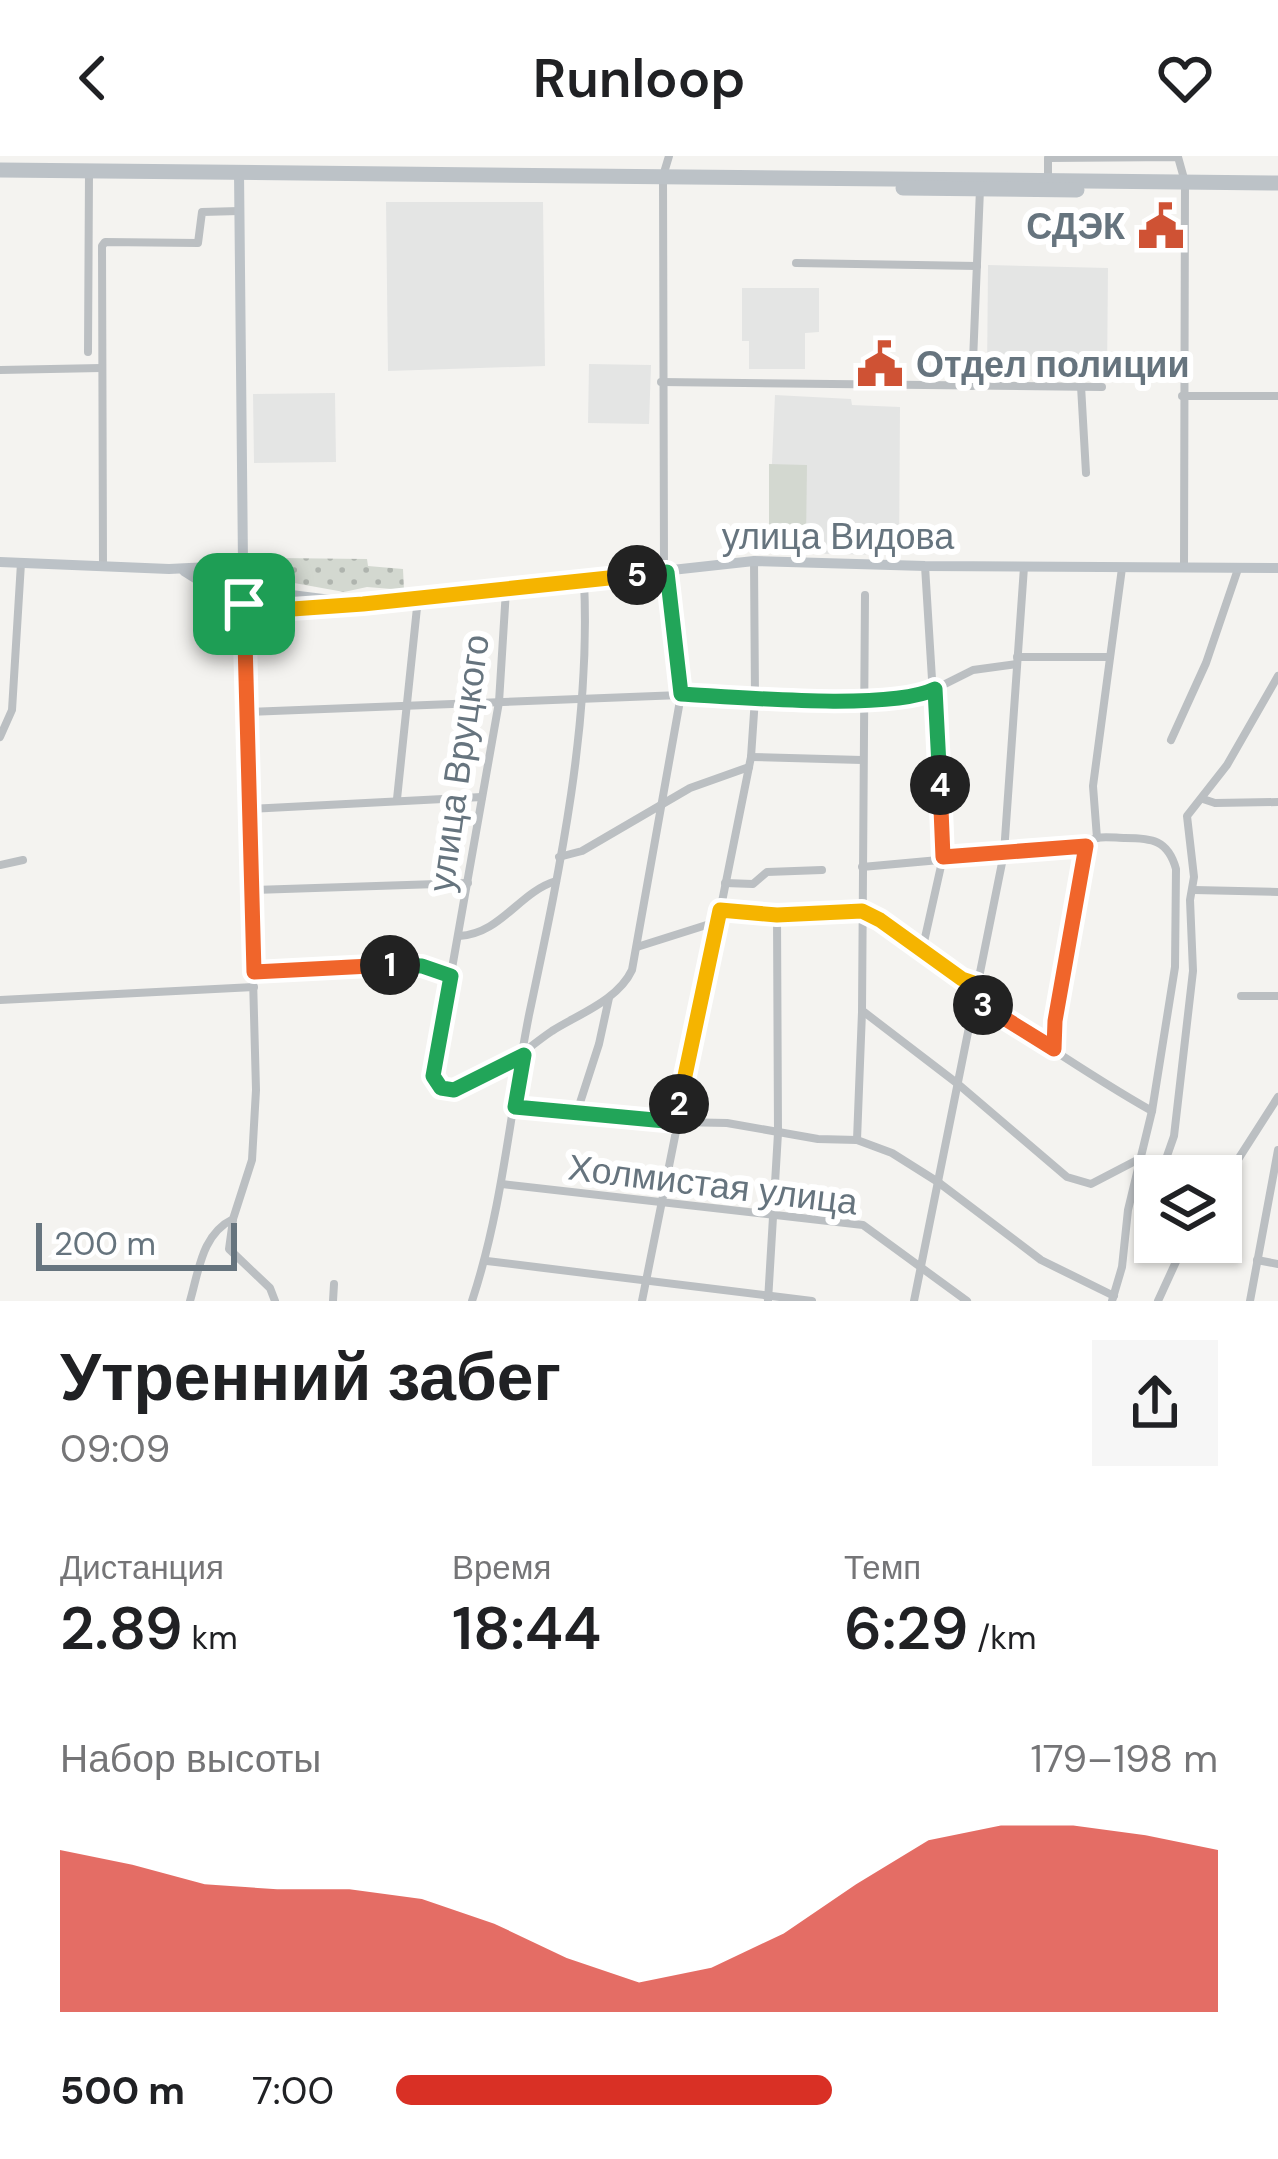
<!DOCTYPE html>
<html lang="ru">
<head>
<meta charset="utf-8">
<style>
  :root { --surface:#fff; --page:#f6f6f6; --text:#202124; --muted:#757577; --accent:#d93025 }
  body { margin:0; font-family:"DM Sans",sans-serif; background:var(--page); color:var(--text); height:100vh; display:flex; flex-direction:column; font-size:45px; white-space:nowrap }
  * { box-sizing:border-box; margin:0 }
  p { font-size:39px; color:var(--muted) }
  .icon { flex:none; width:66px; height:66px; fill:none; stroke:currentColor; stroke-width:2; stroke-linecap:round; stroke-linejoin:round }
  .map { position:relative; height:1145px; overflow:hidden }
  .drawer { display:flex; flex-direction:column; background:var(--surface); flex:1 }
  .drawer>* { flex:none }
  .tools { position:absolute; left:1134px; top:999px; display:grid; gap:24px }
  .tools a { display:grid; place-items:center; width:108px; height:108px; border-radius:0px; background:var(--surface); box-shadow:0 3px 9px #0004; font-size:60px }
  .scale { position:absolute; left:36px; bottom:30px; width:201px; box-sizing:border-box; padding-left:12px; border:6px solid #66747e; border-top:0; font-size:33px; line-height:42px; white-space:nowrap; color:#66747e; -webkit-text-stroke:9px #fff; paint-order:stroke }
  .pin { position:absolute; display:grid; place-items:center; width:102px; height:102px; color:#fff; margin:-51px; border-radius:24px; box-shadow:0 6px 18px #0006 }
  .km { position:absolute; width:60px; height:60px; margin:-30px; border-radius:50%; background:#222; color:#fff; font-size:33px; line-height:60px; text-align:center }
  .round { display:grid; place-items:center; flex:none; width:126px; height:126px; border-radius:0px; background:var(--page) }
  .summary { display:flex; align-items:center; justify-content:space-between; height:204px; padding:0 60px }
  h1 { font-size:66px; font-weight:600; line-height:90px }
  .metrics { display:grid; grid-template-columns:repeat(3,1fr); gap:18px; height:204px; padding:12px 60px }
  .metrics div { display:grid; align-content:center }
  .metrics b { font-size:60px; font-weight:600 }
  .metrics small { font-size:33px; font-weight:400 }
  .metrics p { font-size:33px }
  .chart { height:336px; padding:24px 60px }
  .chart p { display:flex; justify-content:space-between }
  .chart svg { width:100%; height:216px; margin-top:12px; fill:var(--accent); opacity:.7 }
  ul { padding:0 60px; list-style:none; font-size:39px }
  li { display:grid; grid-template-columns:192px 144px 1fr; align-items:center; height:90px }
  li i { height:30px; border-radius:15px; background:var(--accent) }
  header { display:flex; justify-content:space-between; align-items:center; height:156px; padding:0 60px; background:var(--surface); font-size:54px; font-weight:600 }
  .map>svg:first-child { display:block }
  .built { fill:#e4e5e4 }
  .grass { fill:url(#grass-dots) }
  .park { fill:#d3d8d0 }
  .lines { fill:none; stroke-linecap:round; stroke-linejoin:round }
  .street { stroke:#bbbfc2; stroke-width:8 }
  .secondary { stroke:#bcc2c7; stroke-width:10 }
  .highway { stroke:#bcc2c7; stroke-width:15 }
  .split-1-casing { stroke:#fff; stroke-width:24 }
  .split-2-casing { stroke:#fff; stroke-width:24 }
  .split-3-casing { stroke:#fff; stroke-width:24 }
  .split-4-casing { stroke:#fff; stroke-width:24 }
  .split-5-casing { stroke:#fff; stroke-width:24 }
  .split-6-casing { stroke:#fff; stroke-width:24 }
  .split-1 { stroke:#f0652b; stroke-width:15 }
  .split-2 { stroke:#22a559; stroke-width:15 }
  .split-3 { stroke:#f5b400; stroke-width:15 }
  .split-4 { stroke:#f0652b; stroke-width:15 }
  .split-5 { stroke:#22a559; stroke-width:15 }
  .split-6 { stroke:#f5b400; stroke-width:15 }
  .labels { text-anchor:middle; stroke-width:12; stroke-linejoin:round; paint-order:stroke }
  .poi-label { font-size:36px; font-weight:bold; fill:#66747e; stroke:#fff; text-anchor:end }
  .street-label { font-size:36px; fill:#66747e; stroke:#fff }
</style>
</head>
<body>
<header><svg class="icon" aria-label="back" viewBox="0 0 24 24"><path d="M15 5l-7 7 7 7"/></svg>Runloop<svg class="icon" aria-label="heart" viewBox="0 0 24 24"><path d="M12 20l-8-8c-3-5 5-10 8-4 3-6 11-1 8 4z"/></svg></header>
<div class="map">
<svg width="1278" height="1145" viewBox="0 0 1278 1145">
  <defs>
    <pattern id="grass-dots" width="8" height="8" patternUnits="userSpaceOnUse" patternTransform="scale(3)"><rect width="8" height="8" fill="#d3d8d0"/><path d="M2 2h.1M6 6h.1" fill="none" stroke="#afb4ae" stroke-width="1.8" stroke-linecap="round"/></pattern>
  </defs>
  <rect width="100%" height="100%" fill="#f4f3f0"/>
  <g class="built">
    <polygon points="386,46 543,46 545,210 388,215"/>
    <polygon points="988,109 1108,112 1107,223 987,219"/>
    <polygon points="742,132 819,132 819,176 805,177 805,213 749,213 749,185 742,185"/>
    <polygon points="589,208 651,209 649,268 588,267"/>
    <polygon points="335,237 336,306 254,307 253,238"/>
    <polygon points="775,239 851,243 852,249 900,251 899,399 768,397"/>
  </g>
  <polygon class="grass" points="276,402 367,403 368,410 403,413 404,434 367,431 344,436 272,423 269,411 275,410"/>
  <polygon class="park" points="769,308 807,309 806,383 769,382"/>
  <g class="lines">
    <g class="street">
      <polyline points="1048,23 1048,2 1178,1 1185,26 1184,412"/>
      <polyline points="796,107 977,110"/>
      <polyline points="88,196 89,17"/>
      <polyline points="0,214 101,212"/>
      <polyline points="661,226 1102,231"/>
      <polyline points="972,230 980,33"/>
      <polyline points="1081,230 1086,317"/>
      <polyline points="1182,240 1278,240"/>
      <polyline points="103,410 102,90 105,86 198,87 202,56 239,55"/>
      <polyline points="664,416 663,20 669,0"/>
      <path d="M506,434L499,546L433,920L436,928L447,934C489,931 519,897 552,875C579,858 618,844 632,814L681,539L667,415"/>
      <polyline points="1017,501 1107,501"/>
      <polyline points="248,556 681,539 866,544 921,540 973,514 1017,508"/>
      <polyline points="0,581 12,554 21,407"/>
      <polyline points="1171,584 1206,507 1238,413"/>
      <polyline points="751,601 862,604"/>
      <polyline points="397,643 418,442"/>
      <polyline points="1203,643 1215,647 1278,646"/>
      <polyline points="250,653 482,641"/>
      <polyline points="1097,682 1093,630 1122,412"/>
      <polyline points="559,701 582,695 690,632 749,611"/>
      <polyline points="0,709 23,704"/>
      <path d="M862,711L1061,693C1076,691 1083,687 1097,682C1104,680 1117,682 1125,682C1152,682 1168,684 1176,713L1175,811L1152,955L1128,1054L1122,1111L1112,1145"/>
      <polyline points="725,727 753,728 767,716 822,714"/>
      <polyline points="252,734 468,727"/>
      <polyline points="1194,734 1278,736"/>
      <polyline points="720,755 777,759 862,755 962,823 977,828"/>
      <path d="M459,780C501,778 519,736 556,725"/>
      <polyline points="637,791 716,766"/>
      <polyline points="922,795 943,701 925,410"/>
      <polyline points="254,816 387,809 422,810 451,820"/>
      <polyline points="1241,840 1278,840"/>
      <path d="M974,843C1034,880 1091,921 1152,955"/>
      <polyline points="0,844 254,831"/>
      <polyline points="864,856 958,928 1067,1021 1091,1028 1141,1002"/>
      <polyline points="1054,892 1055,865 1086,690"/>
      <polyline points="515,951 563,958 585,955 676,966 727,967 818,983 857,984 892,997 938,1026 1041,1104 1114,1140"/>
      <polyline points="577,956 599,888 609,842"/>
      <polyline points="857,984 862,856 865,439"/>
      <polyline points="1160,1020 1174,980 1193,815 1190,744 1194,721 1187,660 1227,609 1278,520"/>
      <polyline points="502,1028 863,1069 967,1145"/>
      <polyline points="1221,1030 1278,941"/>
      <polyline points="1146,1048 1155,1030"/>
      <polyline points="233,1064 229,1093 270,1132 275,1145"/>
      <polyline points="1257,1104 1278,1108"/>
      <polyline points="487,1105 812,1145"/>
      <path d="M190,1145C199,1114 202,1078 233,1063L252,1004L256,934L243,448"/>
      <polyline points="333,1145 334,1128"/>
      <path d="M472,1145C503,1051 510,955 529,859C559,717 591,570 584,425"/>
      <polyline points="642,1145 751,601 755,542 754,405"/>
      <polyline points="768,1145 778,977 777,759"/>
      <polyline points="914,1145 1004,697 1024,411"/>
      <polyline points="1158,1145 1185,1086"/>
      <polyline points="1250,1145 1278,994"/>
    </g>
    <g class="secondary">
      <polyline points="239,16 243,408"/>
      <polyline points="0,406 169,413 230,410"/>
      <circle cx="240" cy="428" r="20"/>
      <polyline points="184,415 219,437"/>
      <polyline points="260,427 275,437 363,448 754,405 925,410 1278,412"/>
      <polyline points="245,448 264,455 336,450"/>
    </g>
    <g class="highway">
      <polyline points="0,14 1278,27"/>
      <polyline points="903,32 1077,34"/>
    </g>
  </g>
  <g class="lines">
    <defs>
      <polyline id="split-1" points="244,448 254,816 390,809"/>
      <polyline id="split-2" points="390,809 422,810 451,820 433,920 441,932 454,934 524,899 515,951 676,966 679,948"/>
      <polyline id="split-3" points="679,948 720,754 777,759 862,755 880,764 962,823 977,828 974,843 983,849"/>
      <polyline id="split-4" points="940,629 943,701 1086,690 1055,865 1054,893 983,849"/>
      <path id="split-5" d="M637,419L667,416L681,538C737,541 890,555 935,533L940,629"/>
      <polyline id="split-6" points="244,448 264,455 363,448 637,419"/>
    </defs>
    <use href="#split-1" class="split-1-casing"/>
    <use href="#split-2" class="split-2-casing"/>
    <use href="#split-3" class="split-3-casing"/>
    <use href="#split-4" class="split-4-casing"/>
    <use href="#split-5" class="split-5-casing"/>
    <use href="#split-6" class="split-6-casing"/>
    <use href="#split-1" class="split-1"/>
    <use href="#split-2" class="split-2"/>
    <use href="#split-3" class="split-3"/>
    <use href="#split-4" class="split-4"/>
    <use href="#split-5" class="split-5"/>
    <use href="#split-6" class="split-6"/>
  </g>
  <defs>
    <symbol id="civic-bare" viewBox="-9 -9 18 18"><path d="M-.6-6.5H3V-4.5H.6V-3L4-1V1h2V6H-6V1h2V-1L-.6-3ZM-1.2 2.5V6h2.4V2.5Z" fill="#cf5234" stroke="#fff" stroke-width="2.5" paint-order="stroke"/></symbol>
  </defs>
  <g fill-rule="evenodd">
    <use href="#civic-bare" x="1128" y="37" width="66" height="66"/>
    <use href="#civic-bare" x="847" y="175" width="66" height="66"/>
  </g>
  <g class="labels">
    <g class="poi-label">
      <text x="1125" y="83">СДЭК</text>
      <text x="916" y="221" text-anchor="start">Отдел полиции</text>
    </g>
    <g class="street-label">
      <text x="838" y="393">улица Видова</text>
      <text transform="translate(458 607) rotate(-82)" y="13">улица Вруцкого</text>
      <text transform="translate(713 1028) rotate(7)" y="13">Холмистая улица</text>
    </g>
  </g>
</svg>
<div class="tools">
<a><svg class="icon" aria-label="layers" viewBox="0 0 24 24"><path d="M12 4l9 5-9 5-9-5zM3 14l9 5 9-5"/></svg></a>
</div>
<div class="scale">200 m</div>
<div class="pin" style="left:244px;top:448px;background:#1e9e55"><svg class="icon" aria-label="arrive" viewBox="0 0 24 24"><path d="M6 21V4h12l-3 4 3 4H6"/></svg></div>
<b class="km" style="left:390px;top:809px">1</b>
<b class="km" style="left:679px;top:948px">2</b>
<b class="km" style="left:983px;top:849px">3</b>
<b class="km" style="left:940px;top:629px">4</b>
<b class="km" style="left:637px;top:419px">5</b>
</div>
<section class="drawer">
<div class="summary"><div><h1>Утренний забег</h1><p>09:09</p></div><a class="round"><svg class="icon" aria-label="share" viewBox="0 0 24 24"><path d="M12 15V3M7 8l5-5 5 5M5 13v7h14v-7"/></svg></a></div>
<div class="metrics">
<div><p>Дистанция</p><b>2.89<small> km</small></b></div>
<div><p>Время</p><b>18:44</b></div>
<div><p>Темп</p><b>6:29<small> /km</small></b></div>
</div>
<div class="chart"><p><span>Набор высоты</span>179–198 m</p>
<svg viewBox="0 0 160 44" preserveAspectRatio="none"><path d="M0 44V11L10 14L20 18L30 19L40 19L50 21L60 26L70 33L80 38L90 35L100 28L110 18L120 9L130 6L140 6L150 8L160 11V44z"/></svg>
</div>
<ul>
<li><b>500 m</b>7:00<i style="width:53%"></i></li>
</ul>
</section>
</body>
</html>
